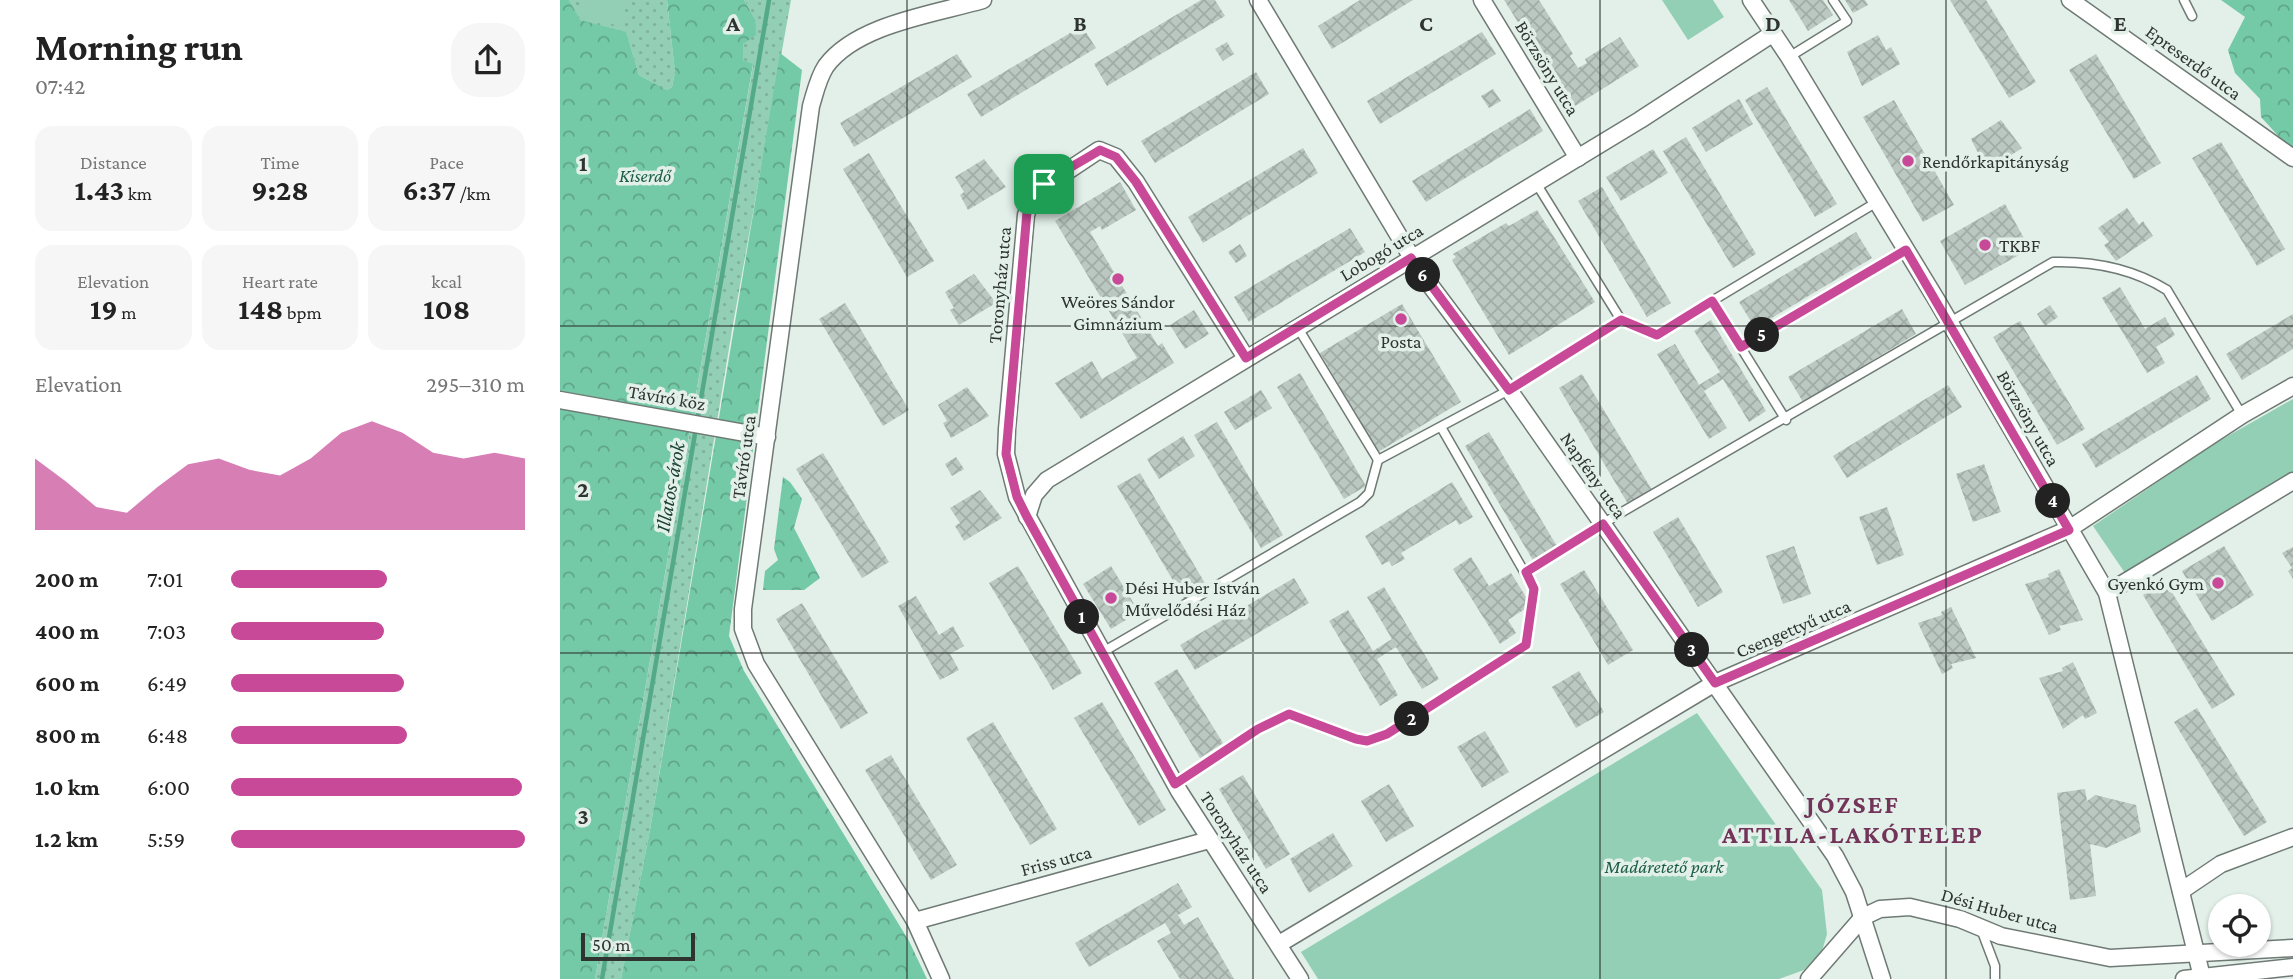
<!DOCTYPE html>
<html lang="en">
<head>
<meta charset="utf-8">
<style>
  :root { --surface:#fff; --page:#f6f6f6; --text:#222; --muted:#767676; --accent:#c74997 }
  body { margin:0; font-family:"Crimson Pro",serif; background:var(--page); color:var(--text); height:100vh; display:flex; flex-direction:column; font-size:26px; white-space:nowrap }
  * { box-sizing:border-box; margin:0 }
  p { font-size:23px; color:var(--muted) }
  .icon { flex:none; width:38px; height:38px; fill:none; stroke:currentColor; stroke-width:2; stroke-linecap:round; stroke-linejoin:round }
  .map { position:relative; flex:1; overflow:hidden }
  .details { display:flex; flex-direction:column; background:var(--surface); width:560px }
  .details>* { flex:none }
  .tools { position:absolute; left:1648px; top:894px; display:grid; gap:14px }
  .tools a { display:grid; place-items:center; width:63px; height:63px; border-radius:50%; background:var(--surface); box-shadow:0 2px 5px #0004; font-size:35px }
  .scale { position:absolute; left:21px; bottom:18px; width:114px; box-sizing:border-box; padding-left:7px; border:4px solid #2f3431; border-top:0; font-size:19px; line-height:24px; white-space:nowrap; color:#2f3431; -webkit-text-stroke:5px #e2f0e9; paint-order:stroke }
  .pin { position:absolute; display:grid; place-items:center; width:60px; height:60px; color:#fff; margin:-30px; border-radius:14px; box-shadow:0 4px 10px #0006 }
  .km { position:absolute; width:35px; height:35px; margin:-18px; border-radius:50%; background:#222; color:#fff; font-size:19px; line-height:35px; text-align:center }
  .round { display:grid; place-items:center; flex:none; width:74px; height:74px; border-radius:28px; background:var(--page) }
  .head { display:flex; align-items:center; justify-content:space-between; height:119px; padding:0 35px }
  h1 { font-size:38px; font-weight:700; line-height:52px }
  .stats { display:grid; grid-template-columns:repeat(3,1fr); gap:10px; height:119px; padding:7px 35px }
  .stats div { display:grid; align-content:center; border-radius:18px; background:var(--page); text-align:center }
  .stats b { font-size:30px; font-weight:700 }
  .stats small { font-size:19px; font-weight:400 }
  .stats p { font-size:19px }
  .chart { height:196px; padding:14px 35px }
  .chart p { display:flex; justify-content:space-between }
  .chart svg { width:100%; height:126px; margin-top:7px; fill:var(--accent); opacity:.7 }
  ul { padding:0 35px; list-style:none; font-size:23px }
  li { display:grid; grid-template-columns:112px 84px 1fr; align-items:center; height:52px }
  li i { height:18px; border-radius:9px; background:var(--accent) }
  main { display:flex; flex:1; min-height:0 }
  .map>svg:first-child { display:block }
  .grass { fill:url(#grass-dots) }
  .forest { fill:url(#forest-crowns) }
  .green { fill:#92cfb4 }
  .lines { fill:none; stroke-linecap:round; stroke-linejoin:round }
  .stream { stroke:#54aa88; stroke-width:4.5 }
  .building { fill:url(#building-cross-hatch) }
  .service-casing { stroke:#6f7a75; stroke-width:11 }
  .minor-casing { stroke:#6f7a75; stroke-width:19 }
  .service { stroke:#fff; stroke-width:8 }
  .minor { stroke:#fff; stroke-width:16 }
  .route-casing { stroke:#fff; stroke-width:14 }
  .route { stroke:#c74997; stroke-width:9 }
  .grid { fill:none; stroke:#2f3431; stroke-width:2; stroke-opacity:0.55 }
  .poi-dot { fill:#c74997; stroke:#e2f0e9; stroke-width:2.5 }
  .labels { text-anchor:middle; stroke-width:7; stroke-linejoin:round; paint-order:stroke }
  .street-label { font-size:19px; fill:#2f3431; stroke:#e2f0e9 }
  .poi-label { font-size:19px; fill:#2f3431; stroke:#e2f0e9; text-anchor:start }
  .park-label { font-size:19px; font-style:italic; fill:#1b5d46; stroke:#e2f0e9 }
  .water-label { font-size:21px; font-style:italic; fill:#1b4233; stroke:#e2f0e9 }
  .district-label { font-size:26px; font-weight:bold; letter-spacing:2px; fill:#733459; stroke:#e2f0e9 }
  .grid-label { font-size:23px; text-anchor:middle; font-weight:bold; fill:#2f3431; stroke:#e2f0e9; stroke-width:7; stroke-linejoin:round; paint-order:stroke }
</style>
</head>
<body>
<main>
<section class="details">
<div class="head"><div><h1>Morning run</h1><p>07:42</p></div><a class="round"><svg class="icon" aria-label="share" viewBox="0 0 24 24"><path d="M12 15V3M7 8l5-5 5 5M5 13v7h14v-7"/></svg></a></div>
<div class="stats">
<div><p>Distance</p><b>1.43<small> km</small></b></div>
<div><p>Time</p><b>9:28</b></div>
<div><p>Pace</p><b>6:37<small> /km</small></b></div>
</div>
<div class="stats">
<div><p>Elevation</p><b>19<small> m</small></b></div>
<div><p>Heart rate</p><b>148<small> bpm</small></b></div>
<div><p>kcal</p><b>108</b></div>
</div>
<div class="chart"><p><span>Elevation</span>295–310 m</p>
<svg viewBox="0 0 160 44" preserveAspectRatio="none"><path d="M0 44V19L10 27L20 36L30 38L40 29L50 21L60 19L70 23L80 25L90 19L100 10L110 6L120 10L130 17L140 19L150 17L160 19V44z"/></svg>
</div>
<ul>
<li><b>200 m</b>7:01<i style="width:53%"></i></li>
<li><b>400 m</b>7:03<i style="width:52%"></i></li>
<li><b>600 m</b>6:49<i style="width:59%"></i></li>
<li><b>800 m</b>6:48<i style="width:60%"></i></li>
<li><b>1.0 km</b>6:00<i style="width:99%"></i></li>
<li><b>1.2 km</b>5:59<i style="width:100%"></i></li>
</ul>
</section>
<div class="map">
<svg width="1733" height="979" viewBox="0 0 1733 979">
  <defs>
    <pattern id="grass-dots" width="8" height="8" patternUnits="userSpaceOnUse" patternTransform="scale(1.75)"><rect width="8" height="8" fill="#92cfb4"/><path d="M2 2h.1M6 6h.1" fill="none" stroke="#7eb29b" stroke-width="1.8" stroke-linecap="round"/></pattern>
    <pattern id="forest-crowns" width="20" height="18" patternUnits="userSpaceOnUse" patternTransform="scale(1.75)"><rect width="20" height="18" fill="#74caa7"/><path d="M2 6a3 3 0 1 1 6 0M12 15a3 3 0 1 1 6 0" fill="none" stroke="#60a589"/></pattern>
    <pattern id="building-cross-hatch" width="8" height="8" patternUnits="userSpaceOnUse" patternTransform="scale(1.75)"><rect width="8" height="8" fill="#bbc8c2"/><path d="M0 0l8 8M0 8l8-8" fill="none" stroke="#a1aca7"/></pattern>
  </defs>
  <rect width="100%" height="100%" fill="#e2f0e9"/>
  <g class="grass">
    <polygon points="9,0 107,0 115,72 112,87 107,90 79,75 66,33 19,20"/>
    <polygon points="184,0 231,0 172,330 90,830 61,979 35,979 193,65 183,60 183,44 195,19"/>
  </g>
  <g class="forest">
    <polygon points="0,0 9,0 20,20 66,32 79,75 107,90 112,87 115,72 107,0 184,0 195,19 196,35 183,44 183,60 193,64 35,979 0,979"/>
    <polygon points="1661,0 1733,0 1733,152 1701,117 1700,99 1675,73 1668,50 1685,17"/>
    <polygon points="220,53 242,70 169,636 184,671 349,941 367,979 61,979 90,830"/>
    <polygon points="223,477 230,482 242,499 234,528 260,578 244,590 203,590 205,571 218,560 214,549"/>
  </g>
  <g class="green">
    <polygon points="22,0 66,0 60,26 18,16"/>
    <polygon points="1102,0 1153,0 1164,17 1128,40"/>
    <polygon points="1733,399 1733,473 1565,573 1533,526 1652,445"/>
    <polygon points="1137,713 1262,890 1267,934 1262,951 1244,970 1219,979 758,979 741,952"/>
  </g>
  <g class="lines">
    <polyline class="stream" points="42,979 209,0"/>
  </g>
  <g class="building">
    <polygon points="641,0 655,0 665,16 547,86 534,64"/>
    <polygon points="800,0 853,0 772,49 758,26"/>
    <polygon points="944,0 979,0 1013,54 1010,56 1018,68 1027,63 1025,59 1060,37 1079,66 1012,108"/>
    <polygon points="1229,0 1263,0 1273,15 1248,31"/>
    <polygon points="1285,0 1305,0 1308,5 1293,13"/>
    <polygon points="1390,0 1426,0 1476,82 1449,98"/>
    <polygon points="522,26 536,48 421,117 407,94"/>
    <polygon points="922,32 936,54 820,124 807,101"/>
    <polygon points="1318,35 1326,50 1331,47 1340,64 1302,86 1287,52"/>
    <polygon points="667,42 674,54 663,61 655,49"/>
    <polygon points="397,54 412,77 294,147 280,123"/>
    <polygon points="1536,54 1601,163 1574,179 1509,70"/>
    <polygon points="696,72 709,94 595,163 581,141"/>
    <polygon points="1207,87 1277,204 1255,217 1185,100"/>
    <polygon points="933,89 941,101 929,108 921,96"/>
    <polygon points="1179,99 1193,124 1146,152 1132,128"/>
    <polygon points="1334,100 1394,205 1363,222 1303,117"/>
    <polygon points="970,109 983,131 866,202 852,181"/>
    <polygon points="1441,120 1462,148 1427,171 1411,139"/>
    <polygon points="1126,137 1196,254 1173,268 1103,151"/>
    <polygon points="1661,142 1725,249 1697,266 1632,158"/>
    <polygon points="743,148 758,173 643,243 628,217"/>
    <polygon points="1093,149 1108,173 1061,201 1046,177"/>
    <polygon points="309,153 374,261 347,277 283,169"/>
    <polygon points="424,159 446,187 408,210 400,195 404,192 395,177"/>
    <polygon points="560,182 576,210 542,230 540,226 530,232 598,346 602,343 614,363 521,419 495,383 532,361 542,379 577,358 495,221"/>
    <polygon points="1042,187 1111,303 1087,317 1018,201"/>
    <polygon points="1445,204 1470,249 1405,285 1380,241"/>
    <polygon points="1567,208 1579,225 1583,221 1593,236 1556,261 1544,245 1549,242 1538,228"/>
    <polygon points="977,210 1035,302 949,355 892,260 896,257 893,254 946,223 949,226"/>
    <polygon points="790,228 805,252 689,322 674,297"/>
    <polygon points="1296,232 1312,258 1195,328 1179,302"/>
    <polygon points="680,244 687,256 676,263 668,252"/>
    <polygon points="414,274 436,303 399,325 390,310 394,308 385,292"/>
    <polygon points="1560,287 1585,329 1605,317 1615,335 1596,347 1605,363 1587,373 1542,298"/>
    <polygon points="285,303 349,410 323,426 259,319"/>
    <polygon points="842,304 901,402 818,452 760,353"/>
    <polygon points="1490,305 1498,317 1485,326 1477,314"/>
    <polygon points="1342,309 1356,334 1243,402 1228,377"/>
    <polygon points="634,310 649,334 625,349 610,325"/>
    <polygon points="1733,314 1733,349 1682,380 1666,354"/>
    <polygon points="1151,320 1206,411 1189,422 1163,379 1144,391 1167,428 1149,439 1097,354 1115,344 1139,385 1160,372 1134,331"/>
    <polygon points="1460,321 1525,429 1497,445 1433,337"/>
    <polygon points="740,373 806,486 784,499 717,387"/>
    <polygon points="1022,374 1092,490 1068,504 999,388"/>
    <polygon points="1637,375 1651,399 1536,468 1522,444"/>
    <polygon points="1388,385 1402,407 1287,478 1273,456"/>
    <polygon points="407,387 429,416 391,438 383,423 387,421 378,405"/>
    <polygon points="701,390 712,408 675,430 664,412"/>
    <polygon points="657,422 723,535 701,548 634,435"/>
    <polygon points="929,432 998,548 974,562 905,446"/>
    <polygon points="623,436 635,456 599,479 587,459"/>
    <polygon points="263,453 329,562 302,578 236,469"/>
    <polygon points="396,457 404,469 392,476 385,464"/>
    <polygon points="1424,464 1441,512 1413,522 1396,474"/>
    <polygon points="580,473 646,585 624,599 557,486"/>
    <polygon points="892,482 913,517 899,525 896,520 841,553 845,559 832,566 829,561 822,565 805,536"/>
    <polygon points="420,490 442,518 404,541 395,526 400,523 390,508"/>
    <polygon points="1327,507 1344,555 1317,565 1299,517"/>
    <polygon points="1118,517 1163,592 1138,607 1093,532"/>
    <polygon points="1234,546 1251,594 1223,604 1206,556"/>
    <polygon points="1664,546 1694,595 1652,621 1622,571"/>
    <polygon points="1733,547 1733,579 1728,571 1732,568 1722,553"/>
    <polygon points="911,557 929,586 951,573 971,605 948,620 956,633 940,644 893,569"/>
    <polygon points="458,566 522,673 493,690 429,583"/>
    <polygon points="551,566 579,612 551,629 523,584"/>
    <polygon points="1499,569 1523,620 1499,626 1501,630 1489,635 1465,584 1489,577 1488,574"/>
    <polygon points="1024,570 1073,650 1048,665 1000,584"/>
    <polygon points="734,578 749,603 635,670 620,645"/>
    <polygon points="1605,581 1675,695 1652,709 1583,595"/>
    <polygon points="824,587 879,679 862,689 836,647 817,659 838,695 820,706 769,621 788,610 813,651 832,639 807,597"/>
    <polygon points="356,596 379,635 393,626 404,646 390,654 399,670 380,680 338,606"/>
    <polygon points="242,603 308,713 281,729 216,619"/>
    <polygon points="1391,607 1416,658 1391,664 1393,668 1382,674 1358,623 1382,615 1381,612"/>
    <polygon points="1513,662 1537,713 1525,719 1523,715 1503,729 1479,678 1503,671 1502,668"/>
    <polygon points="617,669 663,743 640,758 594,683"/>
    <polygon points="1019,671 1044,712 1016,728 992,687"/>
    <polygon points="542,702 606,810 579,826 514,718"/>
    <polygon points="1637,708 1707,822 1684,836 1614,722"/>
    <polygon points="433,722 497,829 470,845 406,738"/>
    <polygon points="925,731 949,772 922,788 897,747"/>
    <polygon points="331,755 397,865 371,880 305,770"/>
    <polygon points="683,775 730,854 706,869 659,789"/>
    <polygon points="829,784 854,826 826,842 801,801"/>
    <polygon points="1525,789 1527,801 1535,795 1576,805 1581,832 1546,848 1530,844 1536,896 1510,900 1497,793"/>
    <polygon points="773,833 793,866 749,893 730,859"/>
    <polygon points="618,883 632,907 618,915 624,925 638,917 674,979 620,979 597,941 611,933 605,923 529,967 515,943"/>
  </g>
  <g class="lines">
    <defs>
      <g id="service">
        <polyline points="1624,0 1632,16"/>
        <polyline points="1229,57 1287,21 1273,0"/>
        <polyline points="976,183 1061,320"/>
        <polyline points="1152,301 1317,202"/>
        <polyline points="738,328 818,460"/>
        <polyline points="1181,347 1346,250"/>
        <polyline points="818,460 949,390 1061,320 1097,335 1152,301 1226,420"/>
        <path d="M966,572L1057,515L1493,262C1534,261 1572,268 1607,290L1682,415"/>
        <polyline points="541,653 800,502 809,493 818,460"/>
        <polyline points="615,784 698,729 729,714 796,739 807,741 827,734 966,645 974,589 881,427"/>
        <polyline points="1421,929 1435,966 1435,979"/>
      </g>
      <g id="minor">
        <polyline points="698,0 861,273 949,390 1275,856 1294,892 1322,979"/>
        <polyline points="922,0 1018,158"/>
        <polyline points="1191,0 1229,57 1376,299 1547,593 1642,977"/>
        <polyline points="1510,0 1733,158"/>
        <polyline points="686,358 576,182 556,157 539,150 473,194 466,215 447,429 446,454 457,497 619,791 740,979"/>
        <polyline points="0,400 207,437"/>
        <polyline points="467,517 474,495 487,480 1080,120 1212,34"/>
        <polyline points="1547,593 1733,481"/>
        <polyline points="1621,891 1661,864 1733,837"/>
        <polyline points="355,921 649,840"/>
        <polyline points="719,944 1155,683 1509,529 1682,415 1733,386"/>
        <path d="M381,979L355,921L196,664L183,629V609L251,106C255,93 258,78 266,66C297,24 375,14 423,0"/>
        <polyline points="1249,979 1303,917 1320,909 1350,907 1400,919 1441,936 1550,958 1733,948"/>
        <polyline points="1624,979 1733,967"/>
      </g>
    </defs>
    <use href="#service" class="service-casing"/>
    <use href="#minor" class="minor-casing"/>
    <use href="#service" class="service"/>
    <use href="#minor" class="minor"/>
  </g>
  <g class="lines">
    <defs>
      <path id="route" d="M540,150L556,157L576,182L686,358L851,258L949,390L1061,320L1097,335L1152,301L1181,347L1346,250L1509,530L1155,683L1043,524L966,572L974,589L966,645L827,734L807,741L796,739L729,714L698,729L615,784L467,517L457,497L446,454L467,212C478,180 512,168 540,150Z"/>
    </defs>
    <use href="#route" class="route-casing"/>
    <use href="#route" class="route"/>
  </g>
  <path class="grid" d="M347,0V979M693,0V979M1040,0V979M1386,0V979M0,326H1733M0,653H1733"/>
  <g class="poi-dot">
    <circle cx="1348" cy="161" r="7"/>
    <circle cx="1425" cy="245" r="7"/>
    <circle cx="558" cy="279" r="7"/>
    <circle cx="841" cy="319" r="7"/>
    <circle cx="1658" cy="583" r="7"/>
    <circle cx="551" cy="598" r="7"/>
  </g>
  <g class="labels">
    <g class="street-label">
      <text transform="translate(1634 62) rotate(36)" y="7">Epreserdő utca</text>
      <text transform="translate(988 68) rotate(59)" y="7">Börzsöny utca</text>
      <text transform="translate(821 252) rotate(-31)" y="7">Lobogó utca</text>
      <text transform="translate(439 285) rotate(-85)" y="7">Toronyház utca</text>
      <text transform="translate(107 397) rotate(10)" y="7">Távíró köz</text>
      <text transform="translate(1469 418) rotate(60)" y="7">Börzsöny utca</text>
      <text transform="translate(183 457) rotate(-82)" y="7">Távíró utca</text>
      <text transform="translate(1034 475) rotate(55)" y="7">Napfény utca</text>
      <text transform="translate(1233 628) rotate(-23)" y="7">Csengettyű utca</text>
      <text transform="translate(677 842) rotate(57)" y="7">Toronyház utca</text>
      <text transform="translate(496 860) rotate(-15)" y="7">Friss utca</text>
      <text transform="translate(1440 910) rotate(16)" y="7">Dési Huber utca</text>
    </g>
    <g class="poi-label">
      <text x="1362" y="168">Rendőrkapitányság</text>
      <text x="1439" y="252">TKBF</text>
      <text x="558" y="308" text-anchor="middle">Weöres Sándor<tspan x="558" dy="22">Gimnázium</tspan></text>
      <text x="841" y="348" text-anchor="middle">Posta</text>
      <text x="1644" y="590" text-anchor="end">Gyenkó Gym</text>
      <text x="565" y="594">Dési Huber István<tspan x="565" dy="22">Művelődési Ház</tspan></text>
    </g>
    <g class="park-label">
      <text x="85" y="182">Kiserdő</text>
      <text x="1104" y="873">Madáretető park</text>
    </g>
    <g class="water-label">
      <text transform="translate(110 487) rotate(-80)" y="7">Illatos-árok</text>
    </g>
    <g class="district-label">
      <text x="1293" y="813">JÓZSEF<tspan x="1293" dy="30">ATTILA-LAKÓTELEP</tspan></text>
    </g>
  </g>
  <g class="grid-label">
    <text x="173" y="31">A</text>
    <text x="520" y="31">B</text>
    <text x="866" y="31">C</text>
    <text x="1213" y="31">D</text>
    <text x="1560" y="31">E</text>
    <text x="23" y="171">1</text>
    <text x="23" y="497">2</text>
    <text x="23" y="824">3</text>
  </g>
</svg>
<div class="tools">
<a><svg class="icon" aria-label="locate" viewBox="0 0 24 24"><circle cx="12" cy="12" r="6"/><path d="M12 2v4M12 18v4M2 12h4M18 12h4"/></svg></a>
</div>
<div class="scale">50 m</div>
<div class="pin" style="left:484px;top:184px;background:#1e9e55"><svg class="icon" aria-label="arrive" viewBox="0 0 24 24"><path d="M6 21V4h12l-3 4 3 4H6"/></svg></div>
<b class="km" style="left:522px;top:617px">1</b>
<b class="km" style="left:852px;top:719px">2</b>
<b class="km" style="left:1132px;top:650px">3</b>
<b class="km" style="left:1493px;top:501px">4</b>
<b class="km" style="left:1202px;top:335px">5</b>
<b class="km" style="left:863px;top:275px">6</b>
</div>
</main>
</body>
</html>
